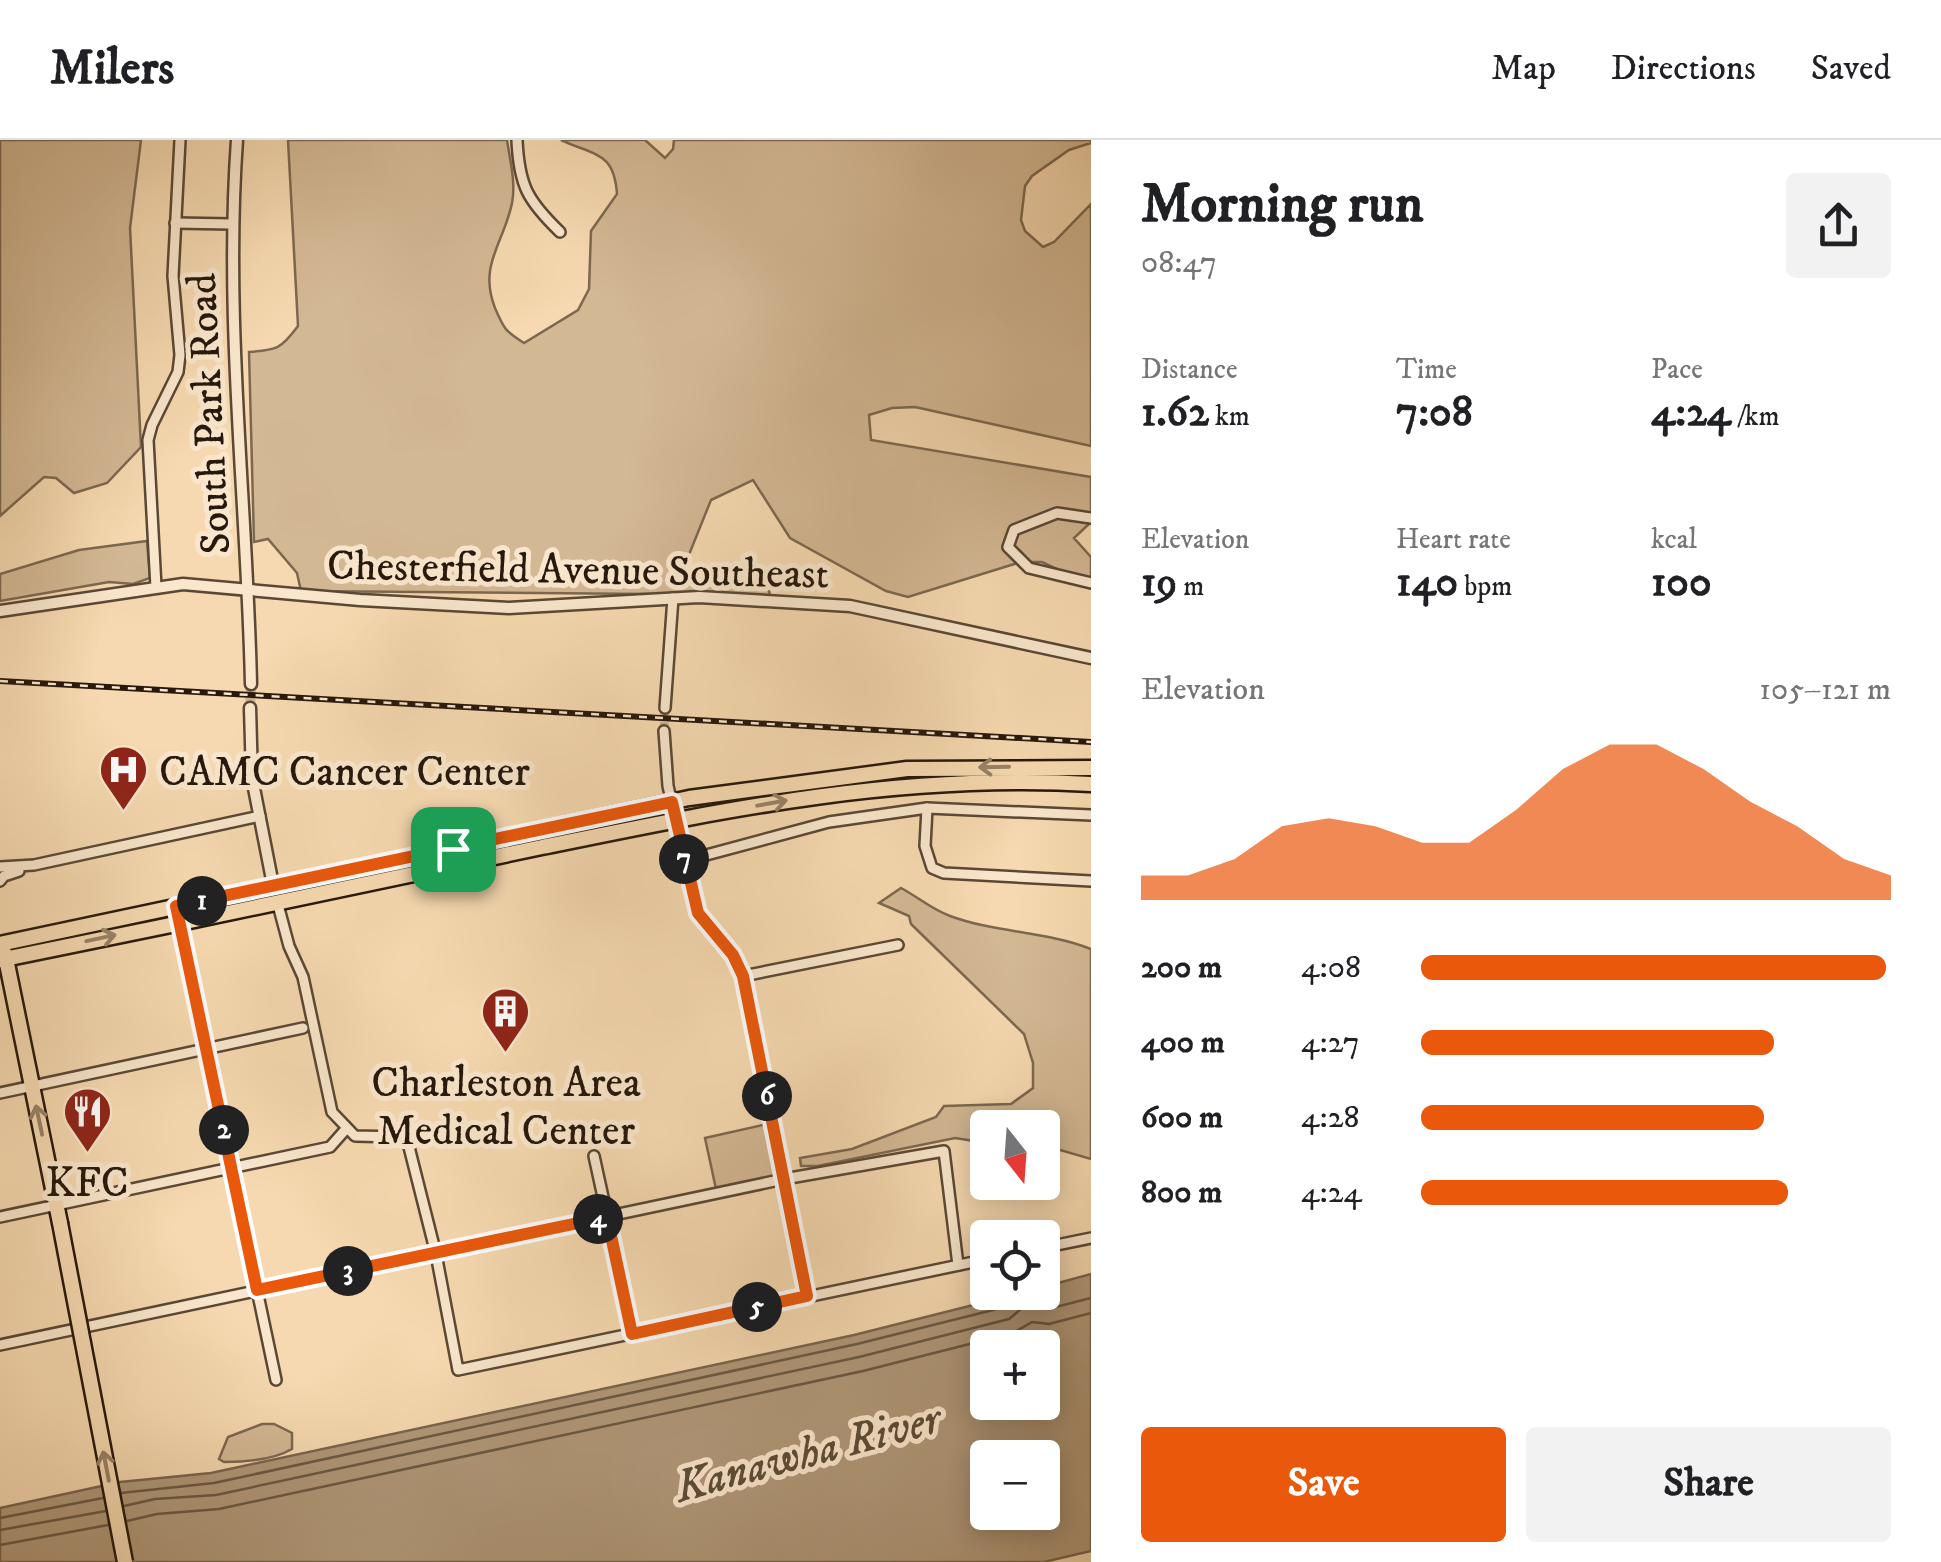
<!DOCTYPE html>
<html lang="en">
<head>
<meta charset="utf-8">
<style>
  :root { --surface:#fff; --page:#f2f2f2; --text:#202124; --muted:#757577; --line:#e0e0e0; --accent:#ea580c }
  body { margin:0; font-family:"IM FELL DW Pica",serif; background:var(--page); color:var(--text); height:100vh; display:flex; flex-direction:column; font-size:38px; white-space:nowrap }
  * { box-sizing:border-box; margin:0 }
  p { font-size:32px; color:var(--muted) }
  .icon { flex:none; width:55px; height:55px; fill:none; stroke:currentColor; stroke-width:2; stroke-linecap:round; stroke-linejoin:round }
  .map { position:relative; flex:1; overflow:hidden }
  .sheet { display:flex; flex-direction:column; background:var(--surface); width:850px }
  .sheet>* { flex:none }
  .needle { width:65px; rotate:163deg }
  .controls { position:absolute; left:970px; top:970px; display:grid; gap:20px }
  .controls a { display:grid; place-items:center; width:90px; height:90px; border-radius:10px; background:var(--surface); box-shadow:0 5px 25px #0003; font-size:50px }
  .pin { position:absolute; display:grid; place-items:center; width:85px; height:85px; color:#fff; margin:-42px; border-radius:20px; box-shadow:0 5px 15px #0006 }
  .km { position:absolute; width:50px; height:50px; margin:-25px; border-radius:50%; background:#222; color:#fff; font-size:28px; line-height:50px; text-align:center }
  .round { display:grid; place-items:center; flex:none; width:105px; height:105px; border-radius:10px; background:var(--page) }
  .overview { display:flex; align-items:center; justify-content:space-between; height:170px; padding:0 50px }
  h1 { font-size:55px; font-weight:700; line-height:75px }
  .stats { display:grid; grid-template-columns:repeat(3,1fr); gap:15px; height:170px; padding:10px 50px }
  .stats div { display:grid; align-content:center }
  .stats b { font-size:42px; font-weight:700 }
  .stats small { font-size:28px; font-weight:400 }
  .stats p { font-size:28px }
  .chart { height:280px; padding:20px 50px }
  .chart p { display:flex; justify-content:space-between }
  .chart svg { width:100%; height:180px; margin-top:10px; fill:var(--accent); opacity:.7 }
  .cta { display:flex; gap:20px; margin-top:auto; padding:20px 50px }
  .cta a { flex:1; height:115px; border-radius:10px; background:var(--accent); color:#fff; font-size:40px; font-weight:700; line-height:115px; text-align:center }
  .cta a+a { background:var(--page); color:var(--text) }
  ul { padding:0 50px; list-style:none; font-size:32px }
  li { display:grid; grid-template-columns:160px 120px 1fr; align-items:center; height:75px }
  li i { height:25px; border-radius:12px; background:var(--accent) }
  header { display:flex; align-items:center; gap:60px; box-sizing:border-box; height:140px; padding:0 50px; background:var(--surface); border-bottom:2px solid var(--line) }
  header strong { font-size:48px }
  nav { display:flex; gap:55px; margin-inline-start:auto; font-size:35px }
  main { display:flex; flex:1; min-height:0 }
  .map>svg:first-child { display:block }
  .green { fill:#d3b894; stroke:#7c6850; stroke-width:2.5 }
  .water { fill:#af9778; stroke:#78644d; stroke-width:2.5; fill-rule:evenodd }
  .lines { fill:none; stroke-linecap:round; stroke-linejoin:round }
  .shore { stroke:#6a5842; stroke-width:2.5 }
  .minor-tunnel { stroke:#ccb28f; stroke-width:9; stroke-dasharray:9 4.5; stroke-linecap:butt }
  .tertiary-tunnel { stroke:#ccb28f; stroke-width:10; stroke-dasharray:10 5; stroke-linecap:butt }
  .minor-casing { stroke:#5a4835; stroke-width:14 }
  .tertiary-casing { stroke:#5a4835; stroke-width:15 }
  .primary-casing { stroke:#26180c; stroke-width:19 }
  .minor { stroke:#f9e6cc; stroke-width:9 }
  .tertiary { stroke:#f9e6cc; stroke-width:10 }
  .primary { stroke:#f6d9b0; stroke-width:14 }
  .rail-casing { stroke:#26180c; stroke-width:6 }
  .rail { stroke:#f9e6cc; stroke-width:2.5; stroke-dasharray:8; stroke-linecap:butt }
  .primary-bridge-casing { stroke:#26180c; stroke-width:19; stroke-linecap:butt }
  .primary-bridge { stroke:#f6d9b0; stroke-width:14 }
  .oneway { stroke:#988266 }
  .route-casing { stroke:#fff; stroke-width:20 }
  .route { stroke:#ea580c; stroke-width:12 }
  .labels { text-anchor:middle; stroke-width:10; stroke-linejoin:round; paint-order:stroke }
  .street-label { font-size:42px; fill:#26180c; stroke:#f9e6cc }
  .poi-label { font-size:42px; fill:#26180c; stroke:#f9e6cc }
  .water-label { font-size:45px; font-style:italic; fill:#5d4b37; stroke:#f9e6cc }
</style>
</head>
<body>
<header>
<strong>Milers</strong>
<nav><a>Map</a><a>Directions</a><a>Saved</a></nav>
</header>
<main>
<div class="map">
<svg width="1091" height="1422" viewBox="0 0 1091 1422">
  <rect width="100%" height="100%" fill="#f6d9b0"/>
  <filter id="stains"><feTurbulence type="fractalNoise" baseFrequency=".002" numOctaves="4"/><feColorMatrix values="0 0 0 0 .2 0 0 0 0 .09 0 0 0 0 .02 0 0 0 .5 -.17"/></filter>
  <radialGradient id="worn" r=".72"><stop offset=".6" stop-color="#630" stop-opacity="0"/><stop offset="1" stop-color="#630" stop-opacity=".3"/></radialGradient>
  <g class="green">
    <polygon points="0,0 141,0 130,88 141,307 107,343 74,353 56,338 44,337 0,376"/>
    <path d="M288,0H507C510,21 516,42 512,63C504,103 478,125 495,168C504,189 505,191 524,203L578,170L589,149L591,91L617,54C614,12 596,16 561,0H645L665,18L673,9L674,0H1091V3L1069,10L1032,36L1025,46L1021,80L1025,91L1043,107L1054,102L1091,64V306L915,267L892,268L869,275L871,300L1091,337V382L1074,398L1091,417V445L1042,422H1021L908,457L886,451L790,398L753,340L711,360L686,422V435L768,447L770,455L301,451L297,433L268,399L254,402L249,212C277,210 281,209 298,186Z"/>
    <polygon points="147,401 150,438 133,444 109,442 0,461 0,434 79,410"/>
    <path d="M901,748C918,757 931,769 950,776C996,793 1046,791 1091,809V1019L1043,1005L1042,988H988L987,1003L955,998L818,1026H801L800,1018L852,1009L936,977L944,966L1011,964L1033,948V923L1024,894L911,784L909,776L879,763Z"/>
    <polygon points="767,984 778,1035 716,1049 705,998"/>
    <path d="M262,1284H274L292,1293V1309C273,1320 246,1322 224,1322L219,1319L228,1297Z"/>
  </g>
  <path class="water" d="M1091,1134V1411L1044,1422H0V1368L120,1342L211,1333L854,1195L1021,1153L1042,1152L1043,1147ZM988,1208H1042V1262H988ZM988,1318H1042V1372H988Z"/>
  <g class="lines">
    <g class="shore">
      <polyline points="121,1353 214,1343 857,1204 1005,1167 1012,1162 1014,1152"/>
      <polyline points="124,1366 155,1359 216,1355 859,1217 1009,1179 1027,1164 1048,1169 1091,1158"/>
      <polyline points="0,1378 103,1358"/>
      <polyline points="127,1381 157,1374 219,1369 863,1231 1013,1193 1032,1182 1049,1184 1091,1173"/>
      <polyline points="0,1390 106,1371"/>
      <polyline points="0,1405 108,1385"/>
    </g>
    <polyline class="minor-tunnel" points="664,591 665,568"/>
    <polyline class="tertiary-tunnel" points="250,568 251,544"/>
    <defs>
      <g id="minor">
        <path d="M517,0C519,46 528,61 560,92"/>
        <polyline points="175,83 231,84"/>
        <polyline points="1091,378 1057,373 1014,390 1008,407 1029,428 1091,443"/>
        <polyline points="156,447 148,300 152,285 178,232 180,215 173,136 180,0"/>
        <polyline points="665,568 673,458"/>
        <polyline points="664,591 668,646 695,764 707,787 733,815 743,836 807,1156"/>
        <polyline points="927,668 925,706 932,728 944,733 1091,741"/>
        <polyline points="684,721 829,682 927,668 1091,675"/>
        <polyline points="0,727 34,725 260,676"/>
        <polyline points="0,741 4,736 19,731"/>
        <polyline points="277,761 289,806 303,837 332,972 355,996 399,997 408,1003 436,1114 458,1230 988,1119"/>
        <polyline points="176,766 276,1240"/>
        <polyline points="743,836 898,805"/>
        <polyline points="0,953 303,888"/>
        <polyline points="594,1016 633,1194"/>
        <polyline points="0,1077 330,1007 346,989"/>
        <polyline points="1042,1108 1091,1098"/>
        <polyline points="0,1205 784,1039 944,1011 958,1125"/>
      </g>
      <g id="tertiary">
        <path d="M237,0C224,181 247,362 251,544"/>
        <polyline points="0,471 183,444 360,460 509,468 699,457 850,466 1091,518"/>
        <polyline points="250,568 252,638 274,750"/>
      </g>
      <g id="primary">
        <polyline points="0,804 689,658 907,629 1091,628"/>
        <polyline points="5,814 60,1083"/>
        <path d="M0,820C181,784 361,744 542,707C728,669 900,633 1091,644"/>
      </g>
    </defs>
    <use href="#minor" class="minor-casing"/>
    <use href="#tertiary" class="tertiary-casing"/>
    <use href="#primary" class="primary-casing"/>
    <use href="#minor" class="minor"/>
    <use href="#tertiary" class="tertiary"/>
    <use href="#primary" class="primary"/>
    <defs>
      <polyline id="rail" points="0,541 1091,602"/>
    </defs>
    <use href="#rail" class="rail-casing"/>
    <use href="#rail" class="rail"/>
    <defs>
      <polyline id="primary-bridge" points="60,1083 125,1422"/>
    </defs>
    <use href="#primary-bridge" class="primary-bridge-casing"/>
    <use href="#primary-bridge" class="primary-bridge"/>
  </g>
  <defs><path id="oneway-shaft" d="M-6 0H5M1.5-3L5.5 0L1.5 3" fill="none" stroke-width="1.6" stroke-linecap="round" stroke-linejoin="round" transform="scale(2.5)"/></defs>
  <g class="oneway">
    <use href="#oneway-shaft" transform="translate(994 627) rotate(179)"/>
    <use href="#oneway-shaft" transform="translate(772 663) rotate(-10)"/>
    <use href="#oneway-shaft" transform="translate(101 798) rotate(-12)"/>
    <use href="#oneway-shaft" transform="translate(39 980) rotate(-102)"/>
    <use href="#oneway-shaft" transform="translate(106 1326) rotate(-101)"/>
  </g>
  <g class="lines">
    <defs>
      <polygon id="route" points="672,662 698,773 733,815 743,836 807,1156 632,1194 607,1077 257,1150 176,766"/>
    </defs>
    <use href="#route" class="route-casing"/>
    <use href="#route" class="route"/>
  </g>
  <defs>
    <symbol id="hospital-pin" viewBox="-11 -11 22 30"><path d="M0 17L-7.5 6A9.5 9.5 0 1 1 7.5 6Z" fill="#8f2418" stroke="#f9e6cc"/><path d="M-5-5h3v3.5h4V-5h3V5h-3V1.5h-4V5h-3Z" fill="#fff"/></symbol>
    <symbol id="building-pin" viewBox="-11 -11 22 30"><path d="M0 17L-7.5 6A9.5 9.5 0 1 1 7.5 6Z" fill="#8f2418" stroke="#f9e6cc"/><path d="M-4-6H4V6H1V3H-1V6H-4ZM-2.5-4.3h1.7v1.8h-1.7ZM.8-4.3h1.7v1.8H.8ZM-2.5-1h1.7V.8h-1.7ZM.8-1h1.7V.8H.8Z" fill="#fff"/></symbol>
    <symbol id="restaurant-pin" viewBox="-11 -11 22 30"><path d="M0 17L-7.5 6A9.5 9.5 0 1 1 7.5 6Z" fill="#8f2418" stroke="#f9e6cc"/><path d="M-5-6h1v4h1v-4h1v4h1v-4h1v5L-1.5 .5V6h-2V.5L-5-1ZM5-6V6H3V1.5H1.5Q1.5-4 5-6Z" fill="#fff"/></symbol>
  </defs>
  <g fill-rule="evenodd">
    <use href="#hospital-pin" x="96" y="602" width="55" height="75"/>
    <use href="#building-pin" x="478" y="844" width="55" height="75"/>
    <use href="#restaurant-pin" x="60" y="944" width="55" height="75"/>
  </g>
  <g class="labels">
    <g class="street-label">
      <text transform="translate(207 274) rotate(-93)" y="15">South Park Road</text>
      <text transform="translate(578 428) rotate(1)" y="15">Chesterfield Avenue Southeast</text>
    </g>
    <g class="poi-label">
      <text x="159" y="645" text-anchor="start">CAMC Cancer Center</text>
      <text x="506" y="956">Charleston Area<tspan x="506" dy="48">Medical Center</tspan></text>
      <text x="87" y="1056">KFC</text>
    </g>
    <g class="water-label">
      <text transform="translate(807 1311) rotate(-15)" y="16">Kanawha River</text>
    </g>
  </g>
  <rect width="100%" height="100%" filter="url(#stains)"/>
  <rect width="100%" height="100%" fill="url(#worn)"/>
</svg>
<div class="controls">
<a><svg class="needle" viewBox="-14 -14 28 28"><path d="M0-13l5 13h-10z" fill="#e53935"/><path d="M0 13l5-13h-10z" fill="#757577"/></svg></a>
<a><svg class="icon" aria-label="locate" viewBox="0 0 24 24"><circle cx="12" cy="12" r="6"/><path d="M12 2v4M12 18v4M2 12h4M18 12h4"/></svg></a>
<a>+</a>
<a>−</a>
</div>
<div class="pin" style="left:453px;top:709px;background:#1e9e55"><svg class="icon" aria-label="arrive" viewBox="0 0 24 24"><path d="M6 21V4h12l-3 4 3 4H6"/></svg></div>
<b class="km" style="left:202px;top:761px">1</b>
<b class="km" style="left:224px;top:990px">2</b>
<b class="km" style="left:348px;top:1131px">3</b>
<b class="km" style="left:598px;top:1079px">4</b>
<b class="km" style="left:757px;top:1167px">5</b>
<b class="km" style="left:767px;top:956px">6</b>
<b class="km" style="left:684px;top:719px">7</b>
</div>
<section class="sheet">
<div class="overview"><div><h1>Morning run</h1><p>08:47</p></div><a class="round"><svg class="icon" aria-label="share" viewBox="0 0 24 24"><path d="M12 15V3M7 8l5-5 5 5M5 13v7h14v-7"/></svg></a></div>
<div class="stats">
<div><p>Distance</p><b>1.62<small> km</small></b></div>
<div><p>Time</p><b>7:08</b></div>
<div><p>Pace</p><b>4:24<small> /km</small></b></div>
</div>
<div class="stats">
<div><p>Elevation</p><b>19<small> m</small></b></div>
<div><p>Heart rate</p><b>140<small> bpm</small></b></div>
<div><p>kcal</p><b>100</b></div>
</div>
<div class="chart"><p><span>Elevation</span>105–121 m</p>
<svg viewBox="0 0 160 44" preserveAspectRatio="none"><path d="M0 44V38L10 38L20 34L30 26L40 24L50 26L60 30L70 30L80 22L90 12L100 6L110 6L120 12L130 20L140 26L150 34L160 38V44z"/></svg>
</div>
<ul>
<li><b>200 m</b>4:08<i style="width:99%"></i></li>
<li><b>400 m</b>4:27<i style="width:75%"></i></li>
<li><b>600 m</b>4:28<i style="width:73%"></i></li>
<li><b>800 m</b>4:24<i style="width:78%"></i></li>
</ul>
<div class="cta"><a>Save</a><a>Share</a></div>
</section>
</main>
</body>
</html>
